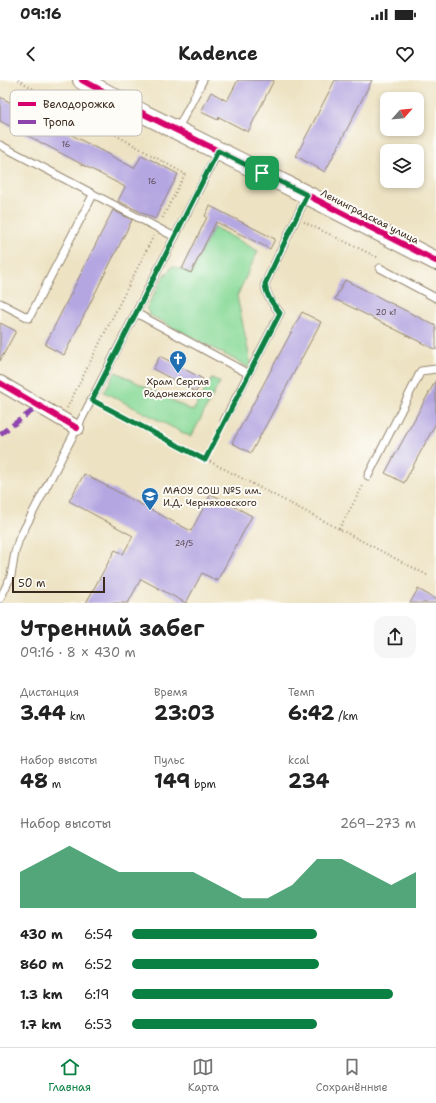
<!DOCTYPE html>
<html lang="ru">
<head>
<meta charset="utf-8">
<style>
  :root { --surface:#fff; --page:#f6f6f6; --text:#222; --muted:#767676; --line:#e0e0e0; --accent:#0b8043 }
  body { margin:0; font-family:"Shantell Sans",sans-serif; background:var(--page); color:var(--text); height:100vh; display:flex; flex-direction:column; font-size:15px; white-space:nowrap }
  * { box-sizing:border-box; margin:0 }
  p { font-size:13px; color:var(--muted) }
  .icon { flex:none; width:22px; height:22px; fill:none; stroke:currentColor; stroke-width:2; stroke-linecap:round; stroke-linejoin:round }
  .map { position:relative; height:523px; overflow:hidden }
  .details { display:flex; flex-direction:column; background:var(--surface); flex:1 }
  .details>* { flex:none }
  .needle { width:26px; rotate:63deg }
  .buttons { position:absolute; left:380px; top:12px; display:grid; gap:8px }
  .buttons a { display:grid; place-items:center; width:44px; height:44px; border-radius:8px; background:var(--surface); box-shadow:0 2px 6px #0003; font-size:20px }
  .scale { position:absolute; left:12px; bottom:10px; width:93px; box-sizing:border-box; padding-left:4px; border:2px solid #3b2a1e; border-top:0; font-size:11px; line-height:14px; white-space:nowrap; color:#3b2a1e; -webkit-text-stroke:3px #fdfcf7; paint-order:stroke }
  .pin { position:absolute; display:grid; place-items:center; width:34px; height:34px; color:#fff; margin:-17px; border-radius:8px; box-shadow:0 2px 6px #0006 }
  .round { display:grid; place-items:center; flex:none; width:42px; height:42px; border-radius:12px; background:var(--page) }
  .summary { display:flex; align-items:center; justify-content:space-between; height:68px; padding:0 20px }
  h1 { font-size:22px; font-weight:700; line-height:30px }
  .metrics { display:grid; grid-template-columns:repeat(3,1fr); gap:6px; height:68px; padding:4px 20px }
  .metrics div { display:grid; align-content:center }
  .metrics b { font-size:20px; font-weight:700 }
  .metrics small { font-size:11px; font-weight:400 }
  .metrics p { font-size:11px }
  .chart { height:112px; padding:8px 20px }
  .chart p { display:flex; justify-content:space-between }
  .chart svg { width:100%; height:72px; margin-top:4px; fill:var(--accent); opacity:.7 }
  ul { padding:0 20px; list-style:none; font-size:13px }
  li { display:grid; grid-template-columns:64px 48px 1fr; align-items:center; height:30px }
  li i { height:10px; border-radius:5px; background:var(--accent) }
  .status { display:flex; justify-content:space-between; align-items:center; height:28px; padding:0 20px; background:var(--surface); direction:ltr }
  .status svg { height:11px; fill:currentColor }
  header { display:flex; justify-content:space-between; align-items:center; height:52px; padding:0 20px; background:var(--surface); font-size:18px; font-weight:700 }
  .menu { display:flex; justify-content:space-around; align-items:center; height:56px; border-top:1px solid var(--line); background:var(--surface); font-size:11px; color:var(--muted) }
  .menu a { display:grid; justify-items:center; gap:2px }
  .menu .selected { color:var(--accent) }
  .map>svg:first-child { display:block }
  .green { fill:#8ada9a; stroke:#62825c }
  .building { fill:#b4a6e1 }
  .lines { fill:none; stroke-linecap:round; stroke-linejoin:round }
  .service-casing { stroke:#948670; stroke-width:9 }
  .minor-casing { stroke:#948670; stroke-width:16 }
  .tertiary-casing { stroke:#948670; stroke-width:20 }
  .path { stroke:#948670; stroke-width:2; stroke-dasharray:1 3; stroke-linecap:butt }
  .service { stroke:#fff; stroke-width:7 }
  .minor { stroke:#fff; stroke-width:14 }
  .tertiary { stroke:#fff; stroke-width:18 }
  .quiet { stroke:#8e44ad; stroke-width:5; stroke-dasharray:10 5; stroke-linecap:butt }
  .cycleway-casing { stroke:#fdfcf7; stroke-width:8 }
  .cycleway { stroke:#d6006c; stroke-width:6 }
  .route-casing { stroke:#fff; stroke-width:8 }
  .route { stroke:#0b8043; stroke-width:5 }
  .labels { text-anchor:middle; stroke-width:4; stroke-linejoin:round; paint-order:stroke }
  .number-label { font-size:8px; fill:#59494f }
  .street-label { font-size:10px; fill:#3b2a1e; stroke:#fdfcf7 }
  .poi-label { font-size:10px; fill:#3b2a1e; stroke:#fdfcf7 }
  .key { fill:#fdfcf7; stroke:#c3bdb6; stroke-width:1 }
  .key-label { font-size:11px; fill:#3b2a1e }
</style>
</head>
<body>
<div class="status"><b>09:16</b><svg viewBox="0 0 49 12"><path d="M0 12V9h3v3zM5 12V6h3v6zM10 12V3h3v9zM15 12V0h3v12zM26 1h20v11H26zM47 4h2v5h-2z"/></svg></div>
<header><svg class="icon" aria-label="back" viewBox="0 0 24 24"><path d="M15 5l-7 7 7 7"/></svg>Kadence<svg class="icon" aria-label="heart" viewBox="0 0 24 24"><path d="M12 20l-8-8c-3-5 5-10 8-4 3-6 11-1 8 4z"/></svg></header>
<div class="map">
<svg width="436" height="523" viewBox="0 0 436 523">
  <rect width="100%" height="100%" fill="#fdfcf7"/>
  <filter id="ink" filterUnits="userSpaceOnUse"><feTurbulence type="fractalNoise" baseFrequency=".025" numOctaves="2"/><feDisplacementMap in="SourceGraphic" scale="8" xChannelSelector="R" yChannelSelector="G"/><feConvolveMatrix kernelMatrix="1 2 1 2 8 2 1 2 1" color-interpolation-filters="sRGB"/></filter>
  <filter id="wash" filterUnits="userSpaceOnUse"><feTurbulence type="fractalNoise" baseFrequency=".012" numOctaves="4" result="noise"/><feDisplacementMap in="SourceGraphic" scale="16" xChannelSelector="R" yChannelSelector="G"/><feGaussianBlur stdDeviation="0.9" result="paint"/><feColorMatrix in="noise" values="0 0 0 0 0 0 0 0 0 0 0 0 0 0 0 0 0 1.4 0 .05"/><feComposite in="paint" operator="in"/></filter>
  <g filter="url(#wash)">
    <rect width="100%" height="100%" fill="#ede2c2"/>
    <g class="green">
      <polygon points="214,147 258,171 237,216 252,289 175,248 174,250 169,245 148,234 149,232 146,229 166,192 167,195 172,186 191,193"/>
      <polygon points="116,292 193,331 212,298 220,302 191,357 104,312"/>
    </g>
    <g id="blocks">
      <g class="building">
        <polygon points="238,0 274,0 248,52 219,37 218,40 201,32 211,12 227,21"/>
        <polygon points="335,0 372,0 325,92 296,76"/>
        <polygon points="0,17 134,88 142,75 178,94 155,139 118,121 125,107 0,41"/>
        <polygon points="210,126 275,159 270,169 216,142 191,193 182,189 207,137 205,136"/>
        <polygon points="113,130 132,140 64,275 45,265"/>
        <polygon points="345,200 436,246 436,270 335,219"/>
        <polygon points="302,232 321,242 251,373 232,363"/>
        <polygon points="0,243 16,251 0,281"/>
        <polygon points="160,276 203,299 196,312 153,289"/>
        <polygon points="436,300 436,343 404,403 385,393"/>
        <polygon points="84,394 191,451 211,414 252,436 217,501 202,493 186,523 141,499 128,523 86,523 115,470 123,474 133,456 69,421"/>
        <polygon points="418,509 436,519 436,523 410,523"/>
      </g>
    </g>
  </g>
  <g filter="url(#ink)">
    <use href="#blocks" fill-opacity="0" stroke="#948670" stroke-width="1"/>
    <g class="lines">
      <defs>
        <g id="service">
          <polyline points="177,50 203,0"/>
          <polyline points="0,65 175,157"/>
          <polyline points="380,188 436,218"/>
          <polyline points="0,223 29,238 93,115"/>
          <polyline points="136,233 249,294"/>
          <path d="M224,341L280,233C273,224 266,216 265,204L307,115"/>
          <polyline points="368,396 421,291 436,289"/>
          <polyline points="0,519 11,496 15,472 19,459 77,348 218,72"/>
        </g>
        <polyline id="minor" points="0,303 77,348"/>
        <polyline id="tertiary" points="82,0 144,34 307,115 436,181"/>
      </defs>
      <use href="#service" class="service-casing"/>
      <use href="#minor" class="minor-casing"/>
      <use href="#tertiary" class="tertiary-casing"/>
      <g class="path">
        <polyline points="18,0 185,94 162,139"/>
        <polyline points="304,142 379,178"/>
        <polyline points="100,324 427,495"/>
        <polyline points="67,328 154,155"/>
        <polyline points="205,379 220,349"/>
        <polyline points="339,449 364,404"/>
      </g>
      <use href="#service" class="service"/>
      <use href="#minor" class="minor"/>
      <use href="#tertiary" class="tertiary"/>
      <polyline class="quiet" points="0,354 39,326"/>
      <defs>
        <g id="cycleway">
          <polyline points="82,0 144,34 307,115 436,181"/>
          <polyline points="0,303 77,348"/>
        </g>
      </defs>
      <use href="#cycleway" class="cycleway-casing"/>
      <use href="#cycleway" class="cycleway"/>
    </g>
  </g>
  <g class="lines" filter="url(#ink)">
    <defs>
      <path id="route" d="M218,71L307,115L265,204C266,216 273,224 280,233L205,380L92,320Z"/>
    </defs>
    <use href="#route" class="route-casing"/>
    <use href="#route" class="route"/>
  </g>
  <defs>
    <symbol id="church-pin" viewBox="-11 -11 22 30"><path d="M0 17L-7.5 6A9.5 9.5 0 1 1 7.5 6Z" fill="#1f6fb2" stroke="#fdfcf7"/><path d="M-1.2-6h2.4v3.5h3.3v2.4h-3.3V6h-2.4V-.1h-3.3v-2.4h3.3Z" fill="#fff"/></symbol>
    <symbol id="school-pin" viewBox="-11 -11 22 30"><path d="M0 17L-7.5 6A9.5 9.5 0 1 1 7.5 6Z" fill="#1f6fb2" stroke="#fdfcf7"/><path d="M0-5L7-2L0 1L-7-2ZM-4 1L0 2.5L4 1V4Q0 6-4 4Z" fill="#fff"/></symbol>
  </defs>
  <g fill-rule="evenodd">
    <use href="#church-pin" x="168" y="269" width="20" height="27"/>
    <use href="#school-pin" x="140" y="406" width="20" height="27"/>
  </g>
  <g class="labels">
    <g class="number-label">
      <text x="66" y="67">16</text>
      <text x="152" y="104">16</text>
      <text x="386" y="235">20 к1</text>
      <text x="184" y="466">24/5</text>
    </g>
    <g class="street-label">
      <text transform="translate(370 136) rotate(27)" y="4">Ленинградская улица</text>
    </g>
    <g class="poi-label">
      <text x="178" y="305">Храм Сергия<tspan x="178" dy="12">Радонежского</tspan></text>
      <text x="163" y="414" text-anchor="start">МАОУ СОШ №5 им.<tspan x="163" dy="12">И.Д. Черняховского</tspan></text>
    </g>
  </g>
  <rect x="10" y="10" width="132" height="46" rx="6" class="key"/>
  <rect x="18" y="22" width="18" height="4" fill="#d6006c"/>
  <rect x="18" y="40" width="18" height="4" fill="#8e44ad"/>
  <g class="key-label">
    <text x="43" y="28">Велодорожка</text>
    <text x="43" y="46">Тропа</text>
  </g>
</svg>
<div class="buttons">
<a><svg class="needle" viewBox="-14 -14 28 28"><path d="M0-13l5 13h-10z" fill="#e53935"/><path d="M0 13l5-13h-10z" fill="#767676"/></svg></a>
<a><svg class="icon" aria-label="layers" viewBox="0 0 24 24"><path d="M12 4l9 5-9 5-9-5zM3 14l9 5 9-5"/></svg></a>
</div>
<div class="scale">50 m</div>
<div class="pin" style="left:262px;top:93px;background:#1e9e55"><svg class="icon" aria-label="arrive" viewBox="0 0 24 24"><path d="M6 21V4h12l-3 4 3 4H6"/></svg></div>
</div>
<section class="details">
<div class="summary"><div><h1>Утренний забег</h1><p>09:16 · 8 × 430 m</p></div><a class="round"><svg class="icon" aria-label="share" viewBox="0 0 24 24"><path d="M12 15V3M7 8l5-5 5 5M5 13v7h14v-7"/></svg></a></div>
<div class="metrics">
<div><p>Дистанция</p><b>3.44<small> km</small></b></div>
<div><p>Время</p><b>23:03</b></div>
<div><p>Темп</p><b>6:42<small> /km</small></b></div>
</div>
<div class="metrics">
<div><p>Набор высоты</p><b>48<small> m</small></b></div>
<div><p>Пульс</p><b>149<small> bpm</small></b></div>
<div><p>kcal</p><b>234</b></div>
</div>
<div class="chart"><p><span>Набор высоты</span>269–273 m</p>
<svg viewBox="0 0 160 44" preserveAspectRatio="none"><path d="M0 44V22L10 14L20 6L30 14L40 22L50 22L60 22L70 22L80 30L90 38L100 38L110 30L120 14L130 14L140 22L150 30L160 22V44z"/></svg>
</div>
<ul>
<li><b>430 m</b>6:54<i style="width:65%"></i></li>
<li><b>860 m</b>6:52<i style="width:66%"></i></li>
<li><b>1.3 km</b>6:19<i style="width:92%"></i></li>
<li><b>1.7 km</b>6:53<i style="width:65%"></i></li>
</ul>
</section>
<nav class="menu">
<a class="selected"><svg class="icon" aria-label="home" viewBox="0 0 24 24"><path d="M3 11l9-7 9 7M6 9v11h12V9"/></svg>Главная</a>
<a><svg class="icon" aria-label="map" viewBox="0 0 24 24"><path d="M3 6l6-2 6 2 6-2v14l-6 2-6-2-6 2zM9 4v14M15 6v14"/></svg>Карта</a>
<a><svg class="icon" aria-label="saved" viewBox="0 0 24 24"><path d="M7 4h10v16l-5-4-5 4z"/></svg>Сохранённые</a>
</nav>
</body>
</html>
